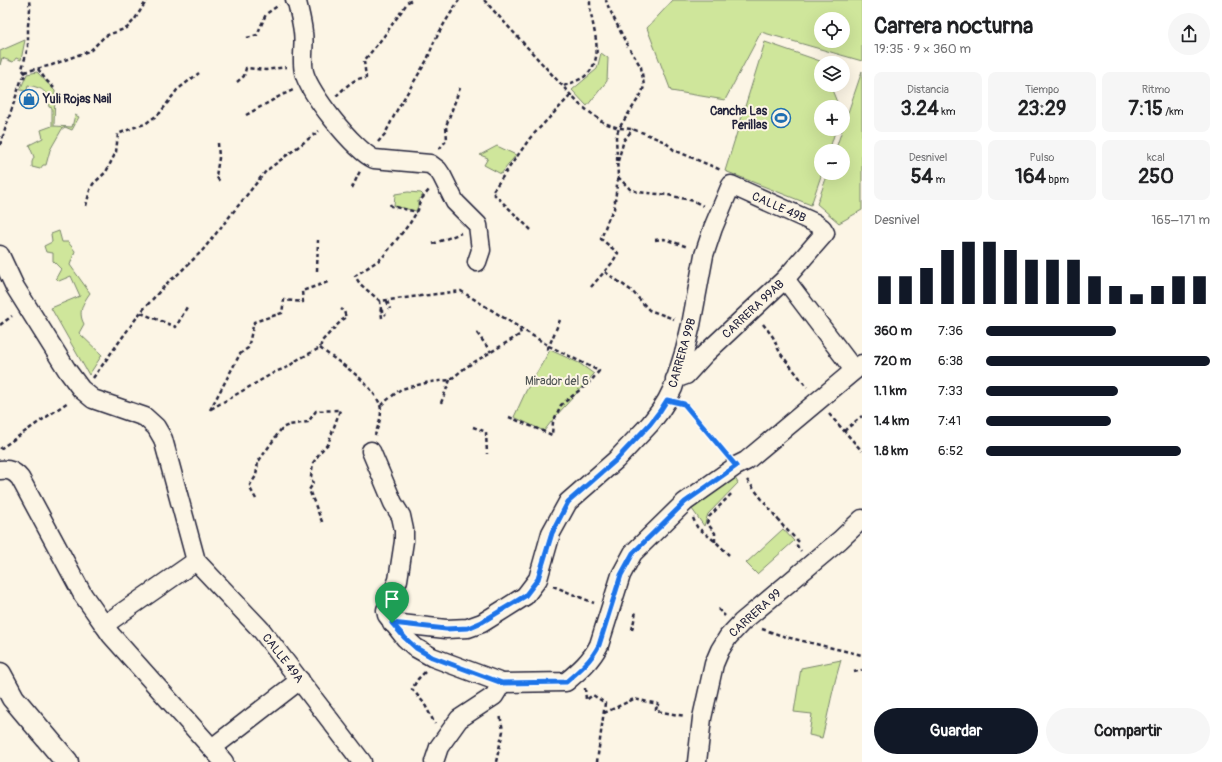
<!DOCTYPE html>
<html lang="es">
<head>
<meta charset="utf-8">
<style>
  :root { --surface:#fff; --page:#f6f6f6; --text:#202124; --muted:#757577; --accent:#111827 }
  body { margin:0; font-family:Pangolin,sans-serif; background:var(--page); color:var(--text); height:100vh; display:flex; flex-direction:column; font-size:15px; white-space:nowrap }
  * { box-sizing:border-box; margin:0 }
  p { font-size:13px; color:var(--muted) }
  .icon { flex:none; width:22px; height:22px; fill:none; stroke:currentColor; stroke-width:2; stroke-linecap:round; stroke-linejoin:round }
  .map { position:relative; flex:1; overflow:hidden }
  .details { display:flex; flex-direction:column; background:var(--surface); width:360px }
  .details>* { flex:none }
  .buttons { position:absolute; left:814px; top:12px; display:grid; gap:8px }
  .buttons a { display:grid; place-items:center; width:36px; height:36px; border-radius:50%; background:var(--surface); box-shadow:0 4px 16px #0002; font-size:20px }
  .pin { position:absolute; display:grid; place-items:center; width:34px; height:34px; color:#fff; margin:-41px -17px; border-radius:50% 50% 50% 0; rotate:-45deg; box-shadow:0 0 4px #0007 }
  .pin .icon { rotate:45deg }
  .round { display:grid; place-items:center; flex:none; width:42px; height:42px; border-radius:21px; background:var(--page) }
  .headline { display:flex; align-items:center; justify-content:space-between; height:68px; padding:0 12px }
  h1 { font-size:22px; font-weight:700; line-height:30px }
  .metrics { display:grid; grid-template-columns:repeat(3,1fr); gap:6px; height:68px; padding:4px 12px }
  .metrics div { display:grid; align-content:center; border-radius:8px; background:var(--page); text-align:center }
  .metrics b { font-size:20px; font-weight:700 }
  .metrics small { font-size:11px; font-weight:400 }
  .metrics p { font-size:11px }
  .chart { height:112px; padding:8px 12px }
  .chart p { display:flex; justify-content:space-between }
  .chart svg { width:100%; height:72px; margin-top:4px; stroke:var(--accent); stroke-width:6 }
  .primary-button { display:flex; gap:8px; margin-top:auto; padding:8px 12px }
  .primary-button a { flex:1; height:46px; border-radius:24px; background:var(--accent); color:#fff; font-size:16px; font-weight:700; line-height:46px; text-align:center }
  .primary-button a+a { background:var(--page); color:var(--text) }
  ul { padding:0 12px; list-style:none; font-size:13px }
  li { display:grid; grid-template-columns:64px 48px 1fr; align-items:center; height:30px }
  li i { height:10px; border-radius:5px; background:var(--accent) }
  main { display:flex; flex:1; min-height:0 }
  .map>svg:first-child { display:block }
  .green { fill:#cfe69b; stroke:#78846b; fill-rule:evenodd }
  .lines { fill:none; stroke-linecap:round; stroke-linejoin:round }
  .minor-casing { stroke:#22223b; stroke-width:21 }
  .tertiary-casing { stroke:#22223b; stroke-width:25 }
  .path { stroke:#22223b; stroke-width:2.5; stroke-dasharray:4 3; stroke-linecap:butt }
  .minor { stroke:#fcf5e5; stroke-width:18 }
  .tertiary { stroke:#fcf5e5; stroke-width:22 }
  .route-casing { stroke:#fff; stroke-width:8 }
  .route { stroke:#1a73e8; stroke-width:5 }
  .labels { text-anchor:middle; stroke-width:4; stroke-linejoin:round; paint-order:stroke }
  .poi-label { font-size:12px; font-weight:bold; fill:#22223b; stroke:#fcf5e5; text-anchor:start }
  .street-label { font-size:12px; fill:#22223b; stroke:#fcf5e5 }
  .park-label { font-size:12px; fill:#4d5353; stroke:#fcf5e5 }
</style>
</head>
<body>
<main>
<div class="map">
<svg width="862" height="762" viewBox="0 0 862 762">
  <rect width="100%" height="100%" fill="#fcf5e5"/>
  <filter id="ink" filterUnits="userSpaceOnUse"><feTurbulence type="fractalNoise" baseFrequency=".025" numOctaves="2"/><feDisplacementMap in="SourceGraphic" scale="8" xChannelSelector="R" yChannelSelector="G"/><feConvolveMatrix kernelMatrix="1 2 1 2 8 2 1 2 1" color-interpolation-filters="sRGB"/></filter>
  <g filter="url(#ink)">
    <g class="green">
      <path d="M673,0H862V61L761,32L725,100L671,91L647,28ZM821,19H843V41H821Z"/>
      <polygon points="25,40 21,60 16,58 13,62 2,58 0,65 0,51"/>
      <polygon points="765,42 820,61 821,85 830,85 839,107 821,107 821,129 836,129 829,151 821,151 822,173 811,205 725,171"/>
      <polygon points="601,53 608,58 607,81 587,106 572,90 597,69"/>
      <polygon points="862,71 862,210 839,223 817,204 828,173 843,173 843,151 835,151"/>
      <path d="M37,72L55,91L54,126L72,127L75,115L79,117L72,130L65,127L62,129L50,150L46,165H43L40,169L32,167V162L34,157L29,145L43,138L41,130L52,126V108L49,107C46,90 45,89 28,85L27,91L20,90L27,74Z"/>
      <polygon points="497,146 516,155 501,174 484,165 488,158 480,155"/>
      <polygon points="408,192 421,193 423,195 418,201 418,206 416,211 394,206 395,194"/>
      <path d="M59,231L62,242H68L75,251L70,265L90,293C82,304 78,313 84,324L79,333L102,355L89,375L51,308L80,296L71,276L59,281L56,278L61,269L53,261V253L46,252L44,246L52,242L51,234Z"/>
      <polygon points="550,350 579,363 594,374 555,417 544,431 514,417 526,391"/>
      <polygon points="735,478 738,483 708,514 704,526 692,509"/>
      <polygon points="783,529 794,541 757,574 746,563"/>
      <path d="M841,660C833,685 829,712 822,738L809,735L812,714L794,712L801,668Z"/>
    </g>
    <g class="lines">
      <defs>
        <g id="minor">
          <path d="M295,0L297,2C299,11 302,22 303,32C305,45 301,59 304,72C309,93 354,150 374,159L430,164L438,170L442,176L455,202L478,225L481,250L477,262"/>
          <polyline points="0,255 15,287 67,370 81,389 93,399 145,417 156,427 163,439 196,561 262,631 362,762"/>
          <polyline points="785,279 854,370"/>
          <polyline points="371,451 393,503 401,516 404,530 404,541 398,580 386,610 387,615 405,638 416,648 432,657 502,683"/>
          <path d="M0,470C9,469 14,471 20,478L83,595L93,609L111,635L224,762"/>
          <polyline points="392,623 446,629 468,628 482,623 525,596 538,579 551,533 568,502 616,460 650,424 660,411 667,400 673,388 685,350 691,325 704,255 713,228 731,185 815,223 822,228 825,233 785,279 705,354 686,375 675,379"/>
          <polyline points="104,625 196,561"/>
          <polyline points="212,748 300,680"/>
          <path d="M434,762L439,747L459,719L494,696L502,683L566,682C579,671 591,661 599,645L621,575L633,553L685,502L736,466L746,461L862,364"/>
          <polyline points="697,762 702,718 714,664 720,650 728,637 742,622 840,540 862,519"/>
        </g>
        <polyline id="tertiary" points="0,674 13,698 67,762"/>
      </defs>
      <use href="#minor" class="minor-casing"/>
      <use href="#tertiary" class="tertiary-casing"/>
      <g class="path">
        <polyline points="484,0 579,104 604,123 619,128 632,129 644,133 665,142 674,150 721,170"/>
        <polyline points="247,38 257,35 266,14 279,5"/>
        <polyline points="38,69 46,80 54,88"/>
        <polyline points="24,72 52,65 91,50 105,36 127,28 135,19 147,0"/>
        <polyline points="237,82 244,76 246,68 266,70 286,67"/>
        <path d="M564,86C570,83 578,81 584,77C609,57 589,25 590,0"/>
        <path d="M336,96C345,88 354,77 366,78L364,61L384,36L408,2L412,0"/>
        <polyline points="246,115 280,96 293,90"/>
        <polyline points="378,142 385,134 397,110 427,60 434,42 444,24 459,0"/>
        <polyline points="218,143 219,158 216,176 220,182"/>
        <polyline points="0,145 21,81 26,74 22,69 28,47 28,25 30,10 29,0"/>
        <polyline points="439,149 447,140 446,126 460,88"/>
        <polyline points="618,161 624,140 633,129"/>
        <polyline points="618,177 630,189 638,192 668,195 694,201 703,206"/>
        <polyline points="352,188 360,171"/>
        <polyline points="390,204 391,206 417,212"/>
        <polyline points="86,206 90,190 93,184 106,172 116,152 118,134 135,127 145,124 160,113 177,90 199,73"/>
        <polyline points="531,230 492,192 530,138 571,95"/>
        <polyline points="655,240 664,239 688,247"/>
        <polyline points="433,244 461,233"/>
        <polyline points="317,271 318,240"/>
        <polyline points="605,272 632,291 649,310 674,319"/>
        <polyline points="591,287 612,263 618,253 601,239 609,217 614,209 618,177 616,137 619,128 642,93 644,86 641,67 626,43 607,4 606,0"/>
        <polyline points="380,301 360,284 355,276 382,258 410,223 418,210 420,201 429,190"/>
        <polyline points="387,301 390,309"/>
        <polyline points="380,309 386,315"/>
        <polyline points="141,313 176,327 187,307"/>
        <polyline points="382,318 380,301 461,291 549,346 546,351"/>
        <polyline points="763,324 773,337 780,353 807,387"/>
        <polyline points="0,325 12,316"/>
        <polyline points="477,333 491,352"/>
        <path d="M320,348C339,363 360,374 374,394C376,397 379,401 380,405C383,414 378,426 375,435"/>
        <polyline points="93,378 140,313 169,281 175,277 202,251 266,171 319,131"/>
        <polyline points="441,403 450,380"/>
        <polyline points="685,404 725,453"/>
        <polyline points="381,405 401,389 430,382 450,380 466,367 521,334 519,327"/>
        <polyline points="211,409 275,372 288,367 297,360 320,348 322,341 342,320 346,318 344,311 341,309"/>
        <polyline points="210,410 240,354 248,348 254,322 282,313 284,300 303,302 302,291 328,282"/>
        <polyline points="829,414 862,451"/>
        <polyline points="509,417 552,435 553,422 561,405 591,381 599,371 549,346 560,320"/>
        <polyline points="473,427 486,432 487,454"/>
        <polyline points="844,431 862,416"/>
        <polyline points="0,449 68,402"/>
        <polyline points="747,480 783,526 799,542 797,546 801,551"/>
        <polyline points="256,499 251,490 250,485 256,476 258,462 282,428 289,425 308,422 316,411 340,410 328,444 321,451 313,463 311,477 313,484 309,490 323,524"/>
        <polyline points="693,518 697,527 717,543 729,555"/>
        <polyline points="715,542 715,533 707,523 709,517 733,492"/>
        <polyline points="553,586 594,603"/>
        <polyline points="718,609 725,616"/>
        <polyline points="762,629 786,637 862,655"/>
        <polyline points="632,630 636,611"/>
        <polyline points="425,672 418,679 412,689 424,703 435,724"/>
        <polyline points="854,672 862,670"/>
        <polyline points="585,688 586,700 593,695 605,703 597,762"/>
        <polyline points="604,713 634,699 658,704 660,706 656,708 656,711 685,716"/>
        <polyline points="496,762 503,731 500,714"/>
      </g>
      <use href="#minor" class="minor"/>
      <use href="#tertiary" class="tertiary"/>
    </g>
  </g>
  <g class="lines" filter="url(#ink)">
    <defs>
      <path id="route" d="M667,400L684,404L736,466L685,502L633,553L621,575L599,645C591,661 579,671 566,682L502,683L432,657L416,648L405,638L392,623L446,629L468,628L482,622L525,596L538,579L552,533L568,502L616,460L650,424L660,411Z"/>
    </defs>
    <use href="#route" class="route-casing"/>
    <use href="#route" class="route"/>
  </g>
  <defs>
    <symbol id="shop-ring" viewBox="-11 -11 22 22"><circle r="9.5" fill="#fcf5e5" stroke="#1f6fb2" stroke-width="1.5"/><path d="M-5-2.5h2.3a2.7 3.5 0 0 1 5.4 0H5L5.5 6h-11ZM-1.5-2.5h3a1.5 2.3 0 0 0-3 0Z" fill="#1f6fb2"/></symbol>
    <symbol id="stadium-ring" viewBox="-11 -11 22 22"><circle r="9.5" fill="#fcf5e5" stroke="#1f6fb2" stroke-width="1.5"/><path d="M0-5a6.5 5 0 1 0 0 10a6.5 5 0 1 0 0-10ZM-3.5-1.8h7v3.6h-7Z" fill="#1f6fb2"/></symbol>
  </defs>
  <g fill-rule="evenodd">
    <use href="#shop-ring" x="18" y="88" width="22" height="22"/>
    <use href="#stadium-ring" x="770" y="107" width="22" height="22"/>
  </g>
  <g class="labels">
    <g class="poi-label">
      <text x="43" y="103">Yuli Rojas Nail</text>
      <text x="767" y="115" text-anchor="end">Cancha Las<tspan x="767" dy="14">Perillas</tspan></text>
    </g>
    <g class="street-label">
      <text transform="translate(779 207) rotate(24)" y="4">CALLE 49B</text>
      <text transform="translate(753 309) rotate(-43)" y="4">CARRERA 99AB</text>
      <text transform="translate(682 353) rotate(-74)" y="4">CARRERA 99B</text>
      <text transform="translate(755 613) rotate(-42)" y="4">CARRERA 99</text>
      <text transform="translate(283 658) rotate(52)" y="4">CALLE 49A</text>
    </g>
    <g class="park-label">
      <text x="557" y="385">Mirador del 6</text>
    </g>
  </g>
</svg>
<div class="buttons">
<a><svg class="icon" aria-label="locate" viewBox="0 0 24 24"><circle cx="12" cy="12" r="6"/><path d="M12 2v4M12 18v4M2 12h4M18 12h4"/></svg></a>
<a><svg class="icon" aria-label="layers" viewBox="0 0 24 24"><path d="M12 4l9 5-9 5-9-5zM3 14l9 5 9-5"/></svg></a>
<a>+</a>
<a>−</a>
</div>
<div class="pin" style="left:392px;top:623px;background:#1e9e55"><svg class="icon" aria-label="arrive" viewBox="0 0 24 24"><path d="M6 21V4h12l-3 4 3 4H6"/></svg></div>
</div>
<section class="details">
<div class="headline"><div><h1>Carrera nocturna</h1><p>19:35 · 9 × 360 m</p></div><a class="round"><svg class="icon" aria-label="share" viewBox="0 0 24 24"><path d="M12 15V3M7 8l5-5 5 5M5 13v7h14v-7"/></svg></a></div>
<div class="metrics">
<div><p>Distancia</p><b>3.24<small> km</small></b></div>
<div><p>Tiempo</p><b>23:29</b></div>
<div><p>Ritmo</p><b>7:15<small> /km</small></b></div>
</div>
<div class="metrics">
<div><p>Desnivel</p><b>54<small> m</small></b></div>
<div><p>Pulso</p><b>164<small> bpm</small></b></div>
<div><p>kcal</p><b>250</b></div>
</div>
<div class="chart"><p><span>Desnivel</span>165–171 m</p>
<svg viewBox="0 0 160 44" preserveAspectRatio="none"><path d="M5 44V27M15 44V27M25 44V22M35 44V11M45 44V6M55 44V6M65 44V11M75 44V17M85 44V17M95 44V17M105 44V27M115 44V33M125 44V38M135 44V33M145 44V27M155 44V27"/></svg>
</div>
<ul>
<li><b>360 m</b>7:36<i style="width:58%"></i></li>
<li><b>720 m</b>6:38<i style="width:100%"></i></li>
<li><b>1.1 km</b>7:33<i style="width:59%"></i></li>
<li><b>1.4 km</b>7:41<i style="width:56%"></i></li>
<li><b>1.8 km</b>6:52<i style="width:87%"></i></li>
</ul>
<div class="primary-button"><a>Guardar</a><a>Compartir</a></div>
</section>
</main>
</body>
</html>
